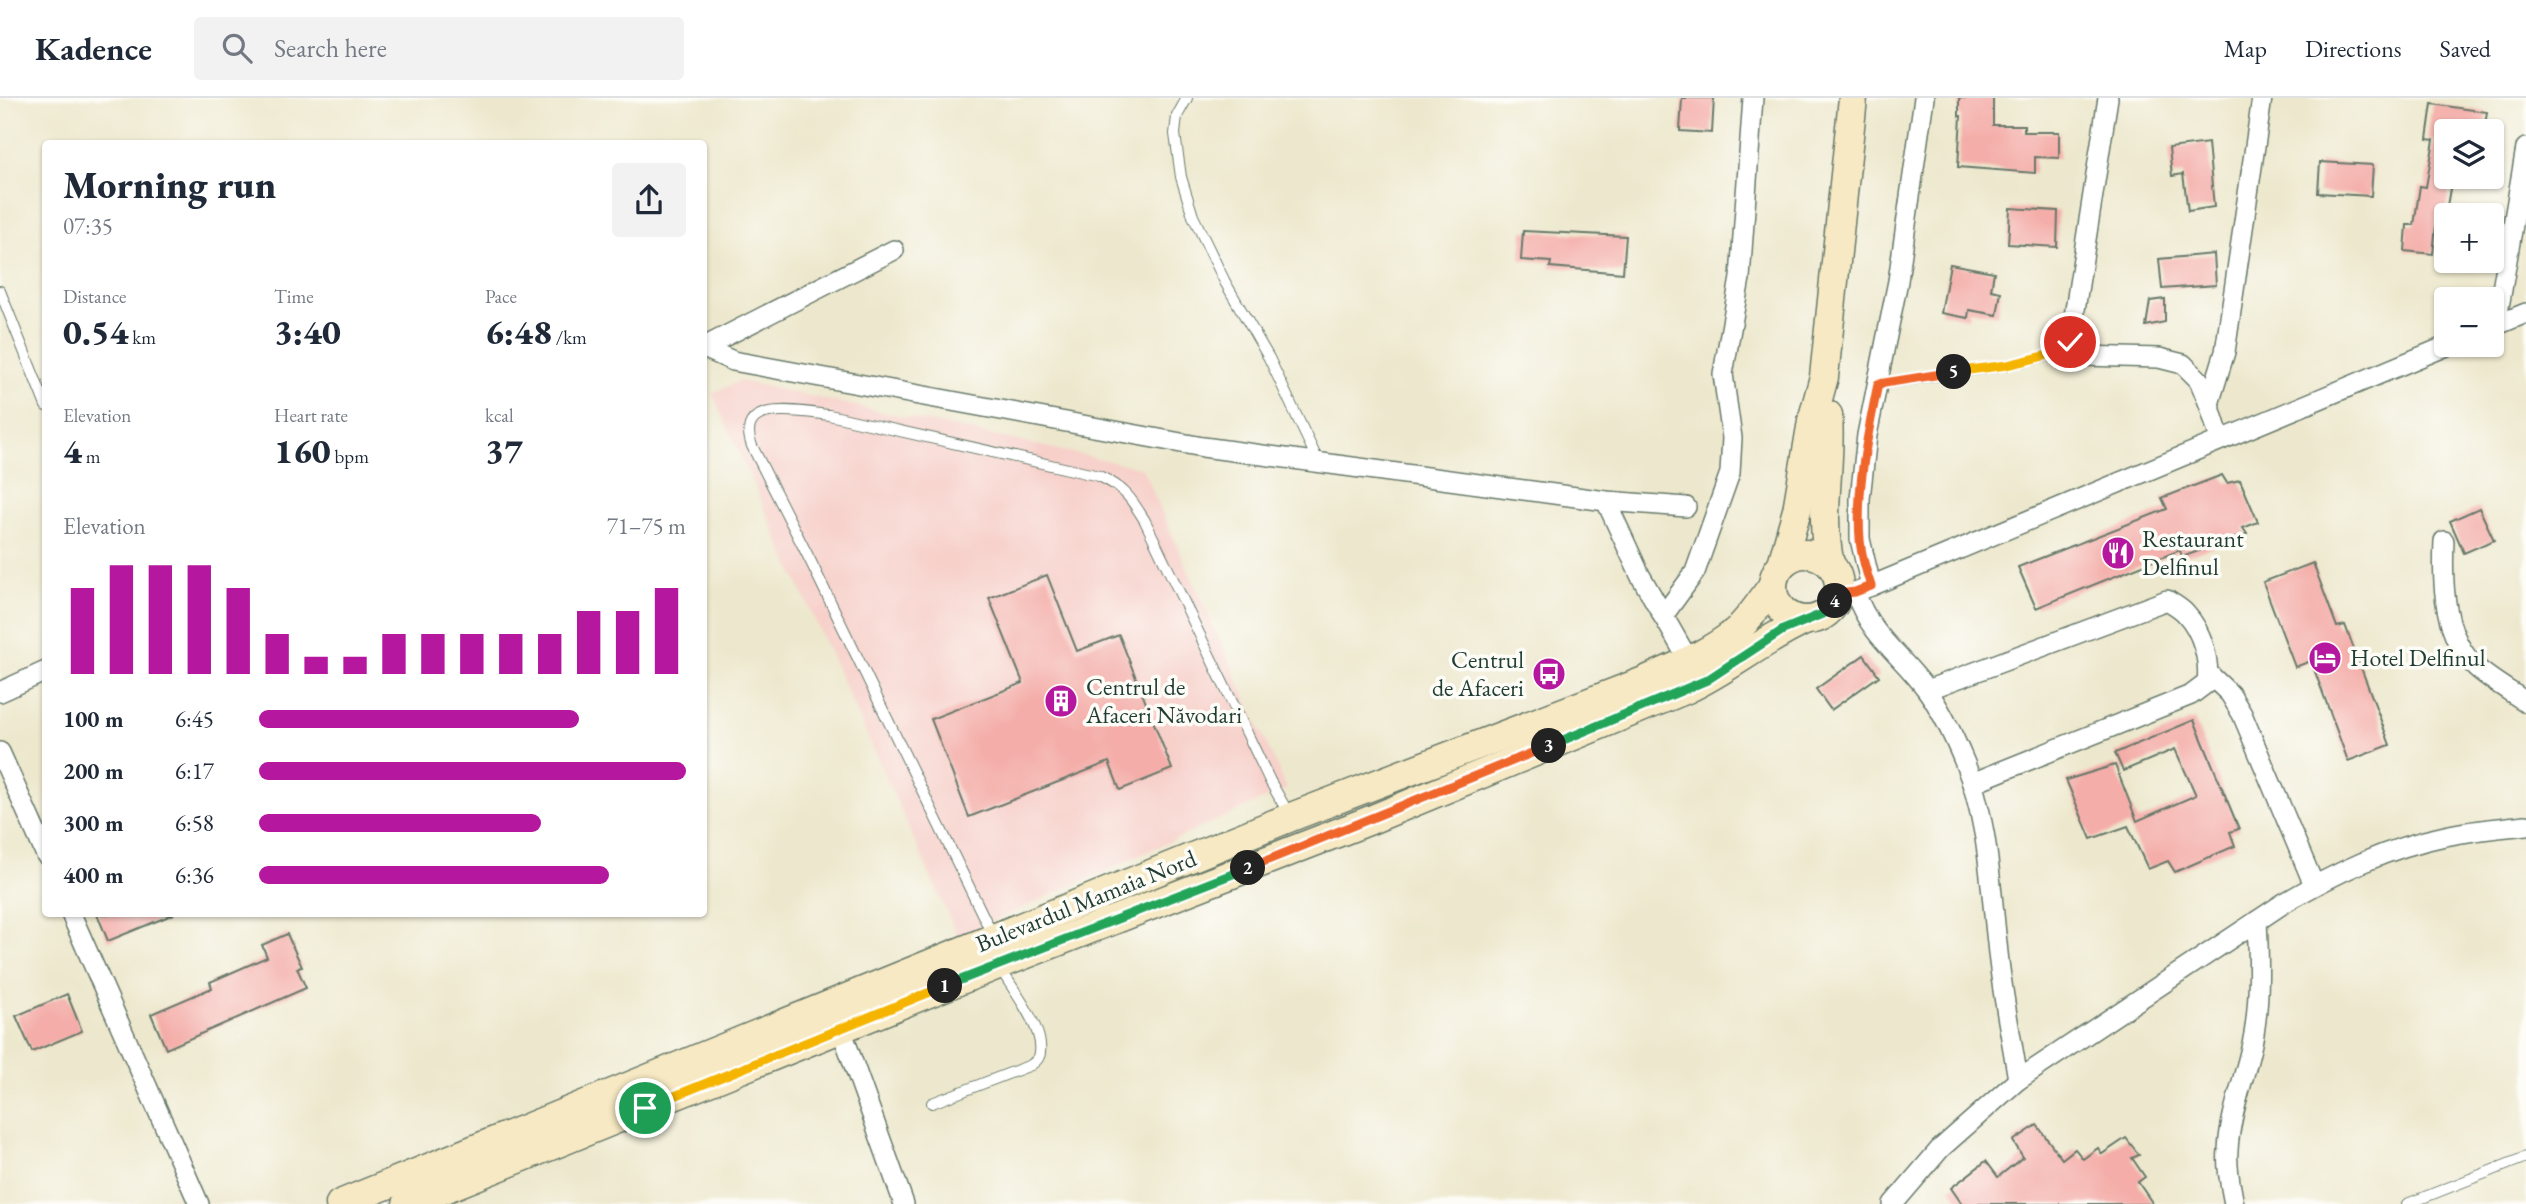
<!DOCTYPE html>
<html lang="en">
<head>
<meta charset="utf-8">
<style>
  :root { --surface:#fff; --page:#f2f2f3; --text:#1f2937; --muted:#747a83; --line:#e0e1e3; --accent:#b5179e }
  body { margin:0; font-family:"EB Garamond",serif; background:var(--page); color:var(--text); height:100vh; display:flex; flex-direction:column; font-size:26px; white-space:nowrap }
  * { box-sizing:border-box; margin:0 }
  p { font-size:23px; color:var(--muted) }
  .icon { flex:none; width:38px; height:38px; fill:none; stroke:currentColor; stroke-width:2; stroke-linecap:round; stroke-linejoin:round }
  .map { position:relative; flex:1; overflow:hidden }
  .drawer { position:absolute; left:42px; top:42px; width:665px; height:777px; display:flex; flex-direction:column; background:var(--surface); border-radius:7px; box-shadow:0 2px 5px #0004 }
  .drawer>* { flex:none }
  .buttons { position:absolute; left:2434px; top:21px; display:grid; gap:14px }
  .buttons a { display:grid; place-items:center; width:70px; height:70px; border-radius:7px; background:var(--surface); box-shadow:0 2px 5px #0004; font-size:35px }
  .pin { position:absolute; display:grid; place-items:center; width:60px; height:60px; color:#fff; margin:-30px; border:4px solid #fff; border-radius:50%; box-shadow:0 2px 7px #0007 }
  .km { position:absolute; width:35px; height:35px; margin:-18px; border-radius:50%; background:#222; color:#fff; font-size:19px; line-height:35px; text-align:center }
  .round { display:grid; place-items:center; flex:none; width:74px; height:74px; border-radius:7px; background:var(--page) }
  .head { display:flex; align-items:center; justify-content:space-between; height:119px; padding:0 21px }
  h1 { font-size:38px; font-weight:800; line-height:52px }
  .metrics { display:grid; grid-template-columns:repeat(3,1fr); gap:10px; height:119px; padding:7px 21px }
  .metrics div { display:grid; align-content:center }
  .metrics b { font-size:35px; font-weight:800 }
  .metrics small { font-size:19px; font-weight:400 }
  .metrics p { font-size:19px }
  .chart { height:196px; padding:14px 21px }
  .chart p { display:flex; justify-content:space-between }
  .chart svg { width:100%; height:126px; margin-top:7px; stroke:var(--accent); stroke-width:6 }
  ul { padding:0 21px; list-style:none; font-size:23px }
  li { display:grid; grid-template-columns:112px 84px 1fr; align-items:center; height:52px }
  li i { height:18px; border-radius:9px; background:var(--accent) }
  header { display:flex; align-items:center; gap:42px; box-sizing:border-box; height:98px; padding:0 35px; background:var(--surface); border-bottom:2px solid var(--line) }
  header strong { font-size:33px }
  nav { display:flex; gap:38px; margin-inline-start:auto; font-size:24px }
  .search { width:490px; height:63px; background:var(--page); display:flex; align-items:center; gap:18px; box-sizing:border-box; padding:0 24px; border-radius:7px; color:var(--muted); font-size:26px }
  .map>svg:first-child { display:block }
  .built { fill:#f7d0ca }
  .building { fill:#f4ada9 }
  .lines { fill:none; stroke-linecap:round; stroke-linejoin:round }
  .lane-casing { stroke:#67796a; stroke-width:12 }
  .street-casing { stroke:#67796a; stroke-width:22 }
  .secondary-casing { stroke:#67796a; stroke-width:31 }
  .lane { stroke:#fff; stroke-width:10 }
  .street { stroke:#fff; stroke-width:19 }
  .secondary { stroke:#f7e9c3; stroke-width:28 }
  .split-1-casing { stroke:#fff; stroke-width:14 }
  .split-2-casing { stroke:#fff; stroke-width:14 }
  .split-3-casing { stroke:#fff; stroke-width:14 }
  .split-4-casing { stroke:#fff; stroke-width:14 }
  .split-5-casing { stroke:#fff; stroke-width:14 }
  .split-6-casing { stroke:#fff; stroke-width:14 }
  .split-1 { stroke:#f5b400; stroke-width:9 }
  .split-2 { stroke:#22a559; stroke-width:9 }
  .split-3 { stroke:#f0652b; stroke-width:9 }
  .split-4 { stroke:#22a559; stroke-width:9 }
  .split-5 { stroke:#f0652b; stroke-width:9 }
  .split-6 { stroke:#f5b400; stroke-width:9 }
  .labels { text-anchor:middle; stroke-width:7; stroke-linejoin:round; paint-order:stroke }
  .poi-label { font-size:24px; fill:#1f3d34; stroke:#fdfcf7; text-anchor:start }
  .street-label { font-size:24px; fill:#1f3d34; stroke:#fdfcf7 }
</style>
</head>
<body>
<header>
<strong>Kadence</strong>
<div class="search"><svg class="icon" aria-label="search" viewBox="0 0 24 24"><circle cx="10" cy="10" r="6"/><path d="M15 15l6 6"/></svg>Search here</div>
<nav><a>Map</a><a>Directions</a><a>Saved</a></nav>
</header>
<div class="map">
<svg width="2526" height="1106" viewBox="0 0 2526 1106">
  <rect width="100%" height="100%" fill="#fdfcf7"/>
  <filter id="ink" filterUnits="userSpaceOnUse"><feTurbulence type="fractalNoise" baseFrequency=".0143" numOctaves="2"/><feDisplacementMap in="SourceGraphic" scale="14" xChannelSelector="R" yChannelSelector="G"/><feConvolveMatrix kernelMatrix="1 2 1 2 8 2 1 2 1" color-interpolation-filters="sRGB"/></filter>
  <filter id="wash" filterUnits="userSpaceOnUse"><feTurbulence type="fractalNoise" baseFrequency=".00686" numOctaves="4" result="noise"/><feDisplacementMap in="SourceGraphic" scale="28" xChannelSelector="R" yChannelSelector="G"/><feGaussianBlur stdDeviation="1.57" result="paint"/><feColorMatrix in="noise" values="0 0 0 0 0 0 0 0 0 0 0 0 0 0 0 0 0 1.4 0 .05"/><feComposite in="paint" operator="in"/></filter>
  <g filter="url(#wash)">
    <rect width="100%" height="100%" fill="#ede8cd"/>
    <polygon class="built" points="740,283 1142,370 1287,691 958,839 712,295"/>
    <g id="blocks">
      <g class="building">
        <polygon points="1682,0 1714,0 1712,35 1680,33"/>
        <polygon points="1959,0 1993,0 1993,27 2024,27 2024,34 2059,34 2059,60 2035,59 2035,75 1958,69 1961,18 1959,18"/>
        <polygon points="2432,6 2487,14 2484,33 2446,33 2446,79 2452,79 2445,120 2437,119 2433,156 2405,153 2407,127 2414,127 2420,88 2426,89 2434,42 2427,41"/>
        <polygon points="2208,45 2214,109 2188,113 2183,76 2172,78 2169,50"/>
        <polygon points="2320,64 2373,67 2371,98 2318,95"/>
        <polygon points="2010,110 2058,113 2057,149 2008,146"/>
        <polygon points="1523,133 1626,138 1623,175 1550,169 1551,164 1521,162"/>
        <polygon points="2214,156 2216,187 2162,191 2159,161"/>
        <polygon points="1950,166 1994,174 1991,192 2001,194 1997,217 1969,212 1968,220 1941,215"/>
        <polygon points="2165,201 2165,224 2146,228 2150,203"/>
        <polygon points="2222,377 2227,385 2240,382 2258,424 2243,430 2247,436 2182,459 2180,452 2036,510 2018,469 2167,411 2162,400"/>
        <polygon points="2479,410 2494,442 2464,455 2450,423"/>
        <polygon points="2313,465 2337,529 2345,527 2390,647 2348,663 2311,563 2295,569 2263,484"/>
        <polygon points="1047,477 1077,553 1119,537 1172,671 1120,692 1109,664 969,719 931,621 1023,585 989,500"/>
        <polygon points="1864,557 1879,578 1831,612 1816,591"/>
        <polygon points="2194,622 2239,731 2230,734 2235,748 2175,774 2168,763 2148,771 2128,728 2091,741 2066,682 2115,667 2137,723 2196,697 2175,651 2123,673 2115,655"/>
        <polygon points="97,816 174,816 108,843"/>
        <polygon points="287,836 302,869 297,870 306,890 166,951 151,916 212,890 210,884 267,859 262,847"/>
        <polygon points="67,896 82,933 32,954 16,918"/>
        <polygon points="2037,1027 2062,1061 2075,1051 2083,1061 2098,1050 2102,1056 2126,1040 2139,1057 2132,1060 2145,1079 2138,1084 2153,1106 1962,1106 1951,1090 1986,1063 1998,1079 2023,1059 2013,1043"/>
      </g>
    </g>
  </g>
  <g filter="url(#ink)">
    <use href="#blocks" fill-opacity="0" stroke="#67796a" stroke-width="2"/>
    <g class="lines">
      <defs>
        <g id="lane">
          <polyline points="1187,0 1177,18 1175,36 1181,79 1193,118 1225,184 1269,260 1318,363"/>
          <polyline points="0,193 46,308"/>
          <polyline points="1878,286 2007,267 2073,252"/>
          <path d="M993,838L809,460L752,348C734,300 802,314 829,317L1099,378C1125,390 1131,400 1145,423L1270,683L1290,718"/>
          <path d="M932,1005L1031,967C1036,963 1040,960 1040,954C1044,931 1012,890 1000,870"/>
          <polyline points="2407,1106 2526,1059"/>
        </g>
        <g id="street">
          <polyline points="2108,0 2070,244 2073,252 2082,258 2159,260 2183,266 2199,282 2209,306 2220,341"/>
          <polyline points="2496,227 2526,50"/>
          <polyline points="2492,229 2526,215"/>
          <polyline points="704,249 894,152"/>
          <polyline points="704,250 733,263 1203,349 1606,403 1686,409"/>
          <polyline points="2209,306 2225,254 2262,0"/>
          <polyline points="1606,403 1640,477 1689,563"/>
          <path d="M2444,443C2442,485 2443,540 2477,570C2492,583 2510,593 2526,604"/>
          <polyline points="1871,488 1860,441 1860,401 1867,337 1898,183 1924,0"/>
          <path d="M1855,494C1872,541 1900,555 1927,592C1942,613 1954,639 1964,663C1988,721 1990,783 1997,845C2001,891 2011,936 2018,982"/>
          <polyline points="1838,496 1855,494 1871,488 2449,247"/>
          <polyline points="1663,518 1695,474 1730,375 1732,340 1723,276 1740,180 1753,0"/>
          <polyline points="2208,575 2230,596 2242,616 2314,787"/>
          <path d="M1927,592L2167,502C2173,506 2181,510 2186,516C2202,533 2210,562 2207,585L2191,597L1972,685"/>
          <polyline points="0,594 46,573"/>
          <polyline points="0,654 46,757"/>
          <polyline points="71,816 199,1106"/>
          <polyline points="841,931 904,1106"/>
          <path d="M1893,1106L1940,1051L2018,982L2284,805C2335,775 2387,750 2445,738C2472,732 2499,730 2526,727"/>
          <path d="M2234,1106C2231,1089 2226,1070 2228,1052C2230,1013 2247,975 2254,936C2260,899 2259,861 2257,823"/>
        </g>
        <g id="secondary">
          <path d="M1828,317C1832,368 1818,414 1830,466"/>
          <circle cx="1806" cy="489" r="33"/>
          <polyline points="1782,466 1797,412 1812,323 1824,279 1853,0"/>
          <path d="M340,1106L1291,719L1644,583C1674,569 1709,556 1735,534C1750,521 1761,503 1773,487"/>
          <path d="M407,1106L998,867L1368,723L1687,591C1730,571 1765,540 1807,522"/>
        </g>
      </defs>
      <use href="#lane" class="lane-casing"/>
      <use href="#street" class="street-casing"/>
      <use href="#secondary" class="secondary-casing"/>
      <use href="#lane" class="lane"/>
      <use href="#street" class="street"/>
      <use href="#secondary" class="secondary"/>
    </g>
  </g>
  <g class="lines" filter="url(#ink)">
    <defs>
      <polyline id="split-1" points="645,1010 945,888"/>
      <polyline id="split-2" points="945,888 1248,770"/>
      <polyline id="split-3" points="1248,770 1549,648"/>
      <polyline id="split-4" points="1549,648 1707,582 1783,532 1827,514 1835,503"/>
      <path id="split-5" d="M1835,503L1838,496L1855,494L1871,488C1866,473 1861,457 1860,441C1856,389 1868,336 1878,286L1954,274"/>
      <polyline id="split-6" points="1954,274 2007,267 2073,251 2070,244"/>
    </defs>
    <use href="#split-1" class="split-1-casing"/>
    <use href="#split-2" class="split-2-casing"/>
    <use href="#split-3" class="split-3-casing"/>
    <use href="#split-4" class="split-4-casing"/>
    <use href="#split-5" class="split-5-casing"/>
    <use href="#split-6" class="split-6-casing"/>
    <use href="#split-1" class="split-1"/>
    <use href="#split-2" class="split-2"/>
    <use href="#split-3" class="split-3"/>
    <use href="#split-4" class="split-4"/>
    <use href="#split-5" class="split-5"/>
    <use href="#split-6" class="split-6"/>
  </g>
  <defs>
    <symbol id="restaurant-disc" viewBox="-11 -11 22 22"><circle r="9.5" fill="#b5179e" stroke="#fdfcf7"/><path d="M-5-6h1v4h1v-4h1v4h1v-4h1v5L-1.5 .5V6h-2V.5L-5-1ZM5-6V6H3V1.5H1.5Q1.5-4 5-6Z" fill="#fff"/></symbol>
    <symbol id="hotel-disc" viewBox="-11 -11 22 22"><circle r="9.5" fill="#b5179e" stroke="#fdfcf7"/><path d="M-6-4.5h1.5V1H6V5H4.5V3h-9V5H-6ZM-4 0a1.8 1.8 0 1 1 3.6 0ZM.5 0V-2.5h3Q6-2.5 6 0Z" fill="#fff"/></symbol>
    <symbol id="bus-disc" viewBox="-11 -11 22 22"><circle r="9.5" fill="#b5179e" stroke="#fdfcf7"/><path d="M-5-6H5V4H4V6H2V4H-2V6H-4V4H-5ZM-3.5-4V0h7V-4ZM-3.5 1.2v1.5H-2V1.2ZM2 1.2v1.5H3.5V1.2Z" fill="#fff"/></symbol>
    <symbol id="building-disc" viewBox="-11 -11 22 22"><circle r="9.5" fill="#b5179e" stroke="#fdfcf7"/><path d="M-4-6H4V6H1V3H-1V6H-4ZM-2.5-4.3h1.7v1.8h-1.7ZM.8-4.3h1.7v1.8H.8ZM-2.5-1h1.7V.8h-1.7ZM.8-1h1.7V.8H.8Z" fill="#fff"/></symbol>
  </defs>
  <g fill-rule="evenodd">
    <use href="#restaurant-disc" x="2099" y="436" width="38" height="38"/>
    <use href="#hotel-disc" x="2306" y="541" width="38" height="38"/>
    <use href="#bus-disc" x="1530" y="557" width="38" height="38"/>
    <use href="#building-disc" x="1042" y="584" width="38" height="38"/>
  </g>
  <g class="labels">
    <g class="poi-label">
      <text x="2142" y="449">Restaurant<tspan x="2142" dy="28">Delfinul</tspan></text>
      <text x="2350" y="568">Hotel Delfinul</text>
      <text x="1524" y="570" text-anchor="end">Centrul<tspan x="1524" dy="28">de Afaceri</tspan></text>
      <text x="1086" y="597">Centrul de<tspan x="1086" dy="28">Afaceri Năvodari</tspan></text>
    </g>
    <g class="street-label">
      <text transform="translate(1086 803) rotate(-22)" y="8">Bulevardul Mamaia Nord</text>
    </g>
  </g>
</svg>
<div class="buttons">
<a><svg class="icon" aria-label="layers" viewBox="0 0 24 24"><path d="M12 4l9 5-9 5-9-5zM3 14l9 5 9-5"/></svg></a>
<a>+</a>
<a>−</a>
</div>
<div class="pin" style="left:645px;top:1010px;background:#1e9e55"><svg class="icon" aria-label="arrive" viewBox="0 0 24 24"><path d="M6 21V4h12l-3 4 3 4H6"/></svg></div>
<div class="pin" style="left:2070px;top:244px;background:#d93025"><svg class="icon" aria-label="check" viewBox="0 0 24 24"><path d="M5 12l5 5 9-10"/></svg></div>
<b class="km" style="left:945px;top:888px">1</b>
<b class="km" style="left:1248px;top:770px">2</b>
<b class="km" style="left:1549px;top:648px">3</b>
<b class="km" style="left:1835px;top:503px">4</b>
<b class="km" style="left:1954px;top:274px">5</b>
<section class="drawer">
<div class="head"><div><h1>Morning run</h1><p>07:35</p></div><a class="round"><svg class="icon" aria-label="share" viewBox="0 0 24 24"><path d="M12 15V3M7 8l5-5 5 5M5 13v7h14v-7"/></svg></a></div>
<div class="metrics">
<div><p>Distance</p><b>0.54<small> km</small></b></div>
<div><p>Time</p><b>3:40</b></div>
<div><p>Pace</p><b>6:48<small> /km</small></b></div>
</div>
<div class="metrics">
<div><p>Elevation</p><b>4<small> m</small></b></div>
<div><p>Heart rate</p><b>160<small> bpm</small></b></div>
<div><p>kcal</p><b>37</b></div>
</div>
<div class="chart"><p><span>Elevation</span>71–75 m</p>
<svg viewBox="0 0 160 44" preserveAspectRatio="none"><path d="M5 44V14M15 44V6M25 44V6M35 44V6M45 44V14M55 44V30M65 44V38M75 44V38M85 44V30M95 44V30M105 44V30M115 44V30M125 44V30M135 44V22M145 44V22M155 44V14"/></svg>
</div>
<ul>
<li><b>100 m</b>6:45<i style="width:75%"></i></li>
<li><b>200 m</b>6:17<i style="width:100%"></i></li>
<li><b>300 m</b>6:58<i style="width:66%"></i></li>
<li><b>400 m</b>6:36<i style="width:82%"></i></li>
</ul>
</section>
</div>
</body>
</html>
